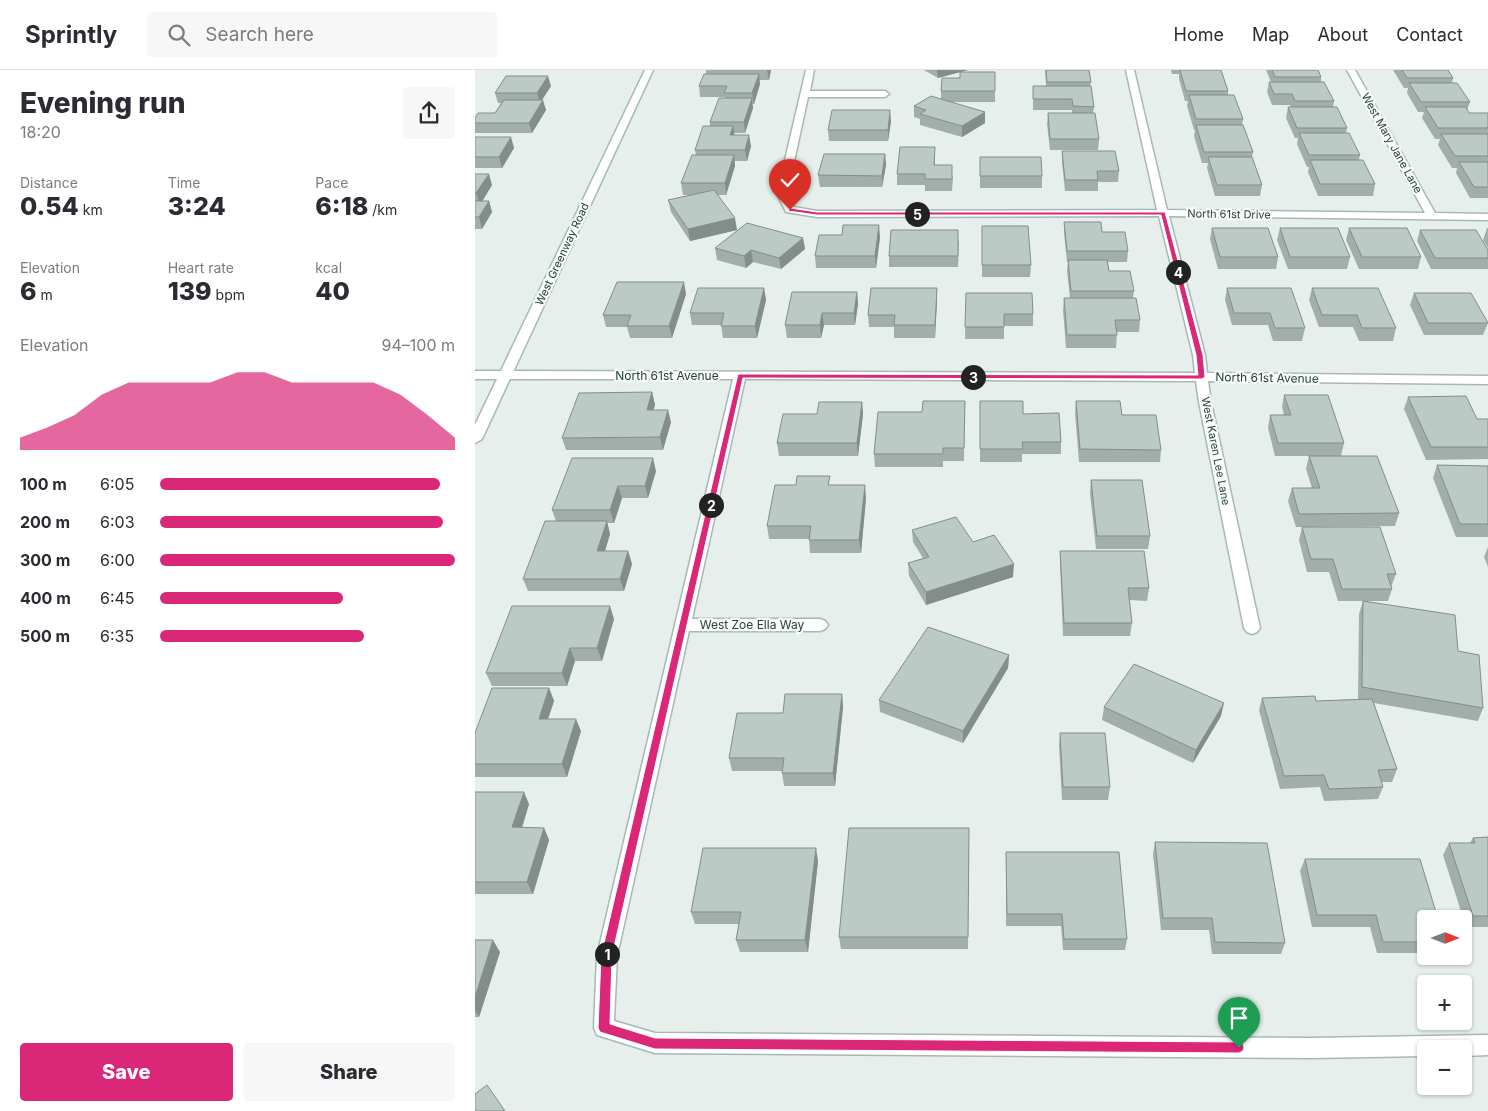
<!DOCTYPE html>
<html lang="en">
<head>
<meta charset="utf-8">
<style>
  :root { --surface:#fff; --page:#f7f7f7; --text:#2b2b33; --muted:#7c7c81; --line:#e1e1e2; --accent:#db2777 }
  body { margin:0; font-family:Inter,sans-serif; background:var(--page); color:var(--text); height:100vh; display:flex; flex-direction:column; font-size:19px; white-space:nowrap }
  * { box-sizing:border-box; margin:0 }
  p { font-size:16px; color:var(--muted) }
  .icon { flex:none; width:28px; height:28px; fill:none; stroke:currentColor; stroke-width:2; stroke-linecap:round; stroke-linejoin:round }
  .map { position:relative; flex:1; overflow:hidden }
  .panel { display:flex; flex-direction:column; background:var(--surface); width:475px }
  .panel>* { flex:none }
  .needle { width:32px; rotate:90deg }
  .controls { position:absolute; left:942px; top:840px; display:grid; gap:10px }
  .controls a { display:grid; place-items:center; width:55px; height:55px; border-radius:5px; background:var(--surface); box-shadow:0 1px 4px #0004; font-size:25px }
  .pin { position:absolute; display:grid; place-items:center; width:42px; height:42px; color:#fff; margin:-51px -21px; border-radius:50% 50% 50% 0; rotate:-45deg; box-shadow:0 0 5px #0007 }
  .pin .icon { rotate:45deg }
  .km { position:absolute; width:25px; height:25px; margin:-12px; border-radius:50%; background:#222; color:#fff; font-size:14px; line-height:25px; text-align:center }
  .round { display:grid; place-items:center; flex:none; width:52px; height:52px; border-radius:5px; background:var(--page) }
  .overview { display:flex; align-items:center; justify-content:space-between; height:85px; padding:0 20px }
  h1 { font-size:28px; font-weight:800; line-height:38px }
  .figures { display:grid; grid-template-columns:repeat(3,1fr); gap:8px; height:85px; padding:5px 20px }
  .figures div { display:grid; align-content:center }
  .figures b { font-size:25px; font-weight:800 }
  .figures small { font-size:14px; font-weight:400 }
  .figures p { font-size:14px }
  .chart { height:140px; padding:10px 20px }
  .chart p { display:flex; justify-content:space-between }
  .chart svg { width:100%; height:90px; margin-top:5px; fill:var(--accent); opacity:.7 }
  .primary-button { display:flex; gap:10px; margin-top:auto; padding:10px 20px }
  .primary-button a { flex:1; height:58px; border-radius:5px; background:var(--accent); color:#fff; font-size:20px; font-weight:800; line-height:58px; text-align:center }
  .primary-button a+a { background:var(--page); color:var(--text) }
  ul { padding:0 20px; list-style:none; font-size:16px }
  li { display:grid; grid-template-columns:80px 60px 1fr; align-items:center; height:38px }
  li i { height:12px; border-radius:6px; background:var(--accent) }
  header { display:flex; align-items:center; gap:30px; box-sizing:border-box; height:70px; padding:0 25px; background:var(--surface); border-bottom:1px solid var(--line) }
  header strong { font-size:24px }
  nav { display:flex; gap:28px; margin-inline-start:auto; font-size:18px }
  .search { width:350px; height:45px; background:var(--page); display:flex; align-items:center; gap:12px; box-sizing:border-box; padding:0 18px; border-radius:5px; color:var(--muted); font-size:19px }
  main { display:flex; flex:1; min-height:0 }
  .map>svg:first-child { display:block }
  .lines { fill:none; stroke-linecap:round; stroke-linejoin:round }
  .minor-casing { stroke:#a8b8b2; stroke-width:3 }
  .secondary-casing { stroke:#a4bbb3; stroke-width:3 }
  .minor { fill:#fff; fill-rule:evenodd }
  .secondary { fill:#fff; fill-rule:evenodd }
  .wall { fill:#a1aea9 }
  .shaded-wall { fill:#838d89 }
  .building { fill:#bbcac4; stroke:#838d89 }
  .route { fill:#db2777; stroke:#fff }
  .labels { text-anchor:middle; stroke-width:4.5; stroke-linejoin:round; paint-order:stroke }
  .far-street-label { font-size:11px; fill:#24423a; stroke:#f7fbf9 }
  .street-label { font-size:12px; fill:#24423a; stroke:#f7fbf9 }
</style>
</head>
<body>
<header>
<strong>Sprintly</strong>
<div class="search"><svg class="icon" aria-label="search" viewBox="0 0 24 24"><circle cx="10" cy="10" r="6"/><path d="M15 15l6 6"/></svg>Search here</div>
<nav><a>Home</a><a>Map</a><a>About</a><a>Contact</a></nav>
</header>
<main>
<section class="panel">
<div class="overview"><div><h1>Evening run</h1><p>18:20</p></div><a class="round"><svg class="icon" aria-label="share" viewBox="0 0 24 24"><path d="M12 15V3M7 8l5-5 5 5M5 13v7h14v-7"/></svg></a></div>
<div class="figures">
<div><p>Distance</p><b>0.54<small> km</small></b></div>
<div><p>Time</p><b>3:24</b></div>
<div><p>Pace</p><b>6:18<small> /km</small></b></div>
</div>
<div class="figures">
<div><p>Elevation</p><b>6<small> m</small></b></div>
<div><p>Heart rate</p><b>139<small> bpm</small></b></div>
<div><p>kcal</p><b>40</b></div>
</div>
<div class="chart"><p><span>Elevation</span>94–100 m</p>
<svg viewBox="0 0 160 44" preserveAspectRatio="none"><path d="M0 44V38L10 33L20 27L30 17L40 11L50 11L60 11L70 11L80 6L90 6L100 11L110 11L120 11L130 11L140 17L150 27L160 38V44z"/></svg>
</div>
<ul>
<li><b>100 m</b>6:05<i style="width:95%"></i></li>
<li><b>200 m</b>6:03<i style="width:96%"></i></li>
<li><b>300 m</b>6:00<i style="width:100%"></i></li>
<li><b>400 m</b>6:45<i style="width:62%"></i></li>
<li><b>500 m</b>6:35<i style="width:69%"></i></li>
</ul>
<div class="primary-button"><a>Save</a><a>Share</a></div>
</section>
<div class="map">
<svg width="1013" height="1041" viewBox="0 0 1013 1041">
  <rect width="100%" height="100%" fill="#e6efeb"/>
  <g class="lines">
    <defs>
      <polygon id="minor" points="331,0 339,0 335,21 410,21 414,24 410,27 333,27 312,124 319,137 342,141 682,140 651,0 659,0 692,140 950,143 872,0 880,0 960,143 1013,144 1013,150 694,146 730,285 732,303 1013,306 1013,314 733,311 736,332 785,558 782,562 777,564 772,562 769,558 724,332 721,311 270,309 217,549 345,549 350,551 353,555 350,559 345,561 214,561 142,886 139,951 180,963 837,968 1013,965 1013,985 989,986 989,979 951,979 951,986 837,988 180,983 122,965 119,958 122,886 258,309 0,309 0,301 720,303 718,285 684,146 342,147 311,142 302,124"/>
      <polygon id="secondary" points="170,0 178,0 7,369 0,373 0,355"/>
    </defs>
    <use href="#minor" class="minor-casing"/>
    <use href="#secondary" class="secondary-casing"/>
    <use href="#minor" class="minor"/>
    <use href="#secondary" class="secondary"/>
  </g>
  <g class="wall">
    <polygon points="231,0 296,0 294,10 284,10 285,14 279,34 277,34 278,38 270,63 259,63 259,65 276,76 272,91 259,91 260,96 251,125 243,125 262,160 215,171 196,142 193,130 219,125 208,125 206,113 221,85 220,80 235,56 235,52 250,28 250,27 225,27 224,16 231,4"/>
    <polygon points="449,0 493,0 485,2 520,2 520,32 476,32 510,53 487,67 445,55 445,49 439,47 439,36 466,29 466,21 485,8 485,2 463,8"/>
    <polygon points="570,0 614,0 616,12 615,16 619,37 618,43 624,69 623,80 575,80 572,54 573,43 597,43 597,40 558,40 558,16 571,16"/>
    <polygon points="696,0 746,0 753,21 753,25 768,49 767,55 778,82 777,87 787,115 785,126 740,126 732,98 733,93 727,93 719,66 720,60 719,60 712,36 713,31 710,31 704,9 704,4 697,4"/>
    <polygon points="791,0 843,0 846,7 846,12 859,31 858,37 872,58 871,63 885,85 884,90 900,114 898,126 843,126 833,102 834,97 832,97 822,74 823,68 820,68 811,48 813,37 816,37 815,35 797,35 792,22 794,12 796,12"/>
    <polygon points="918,0 973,0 978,8 977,13 995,32 992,40 994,43 1013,43 1013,128 995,128 981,103 982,98 977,98 963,75 965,69 960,69 947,48 949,42 943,42 932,23 933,18 929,18"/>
    <polygon points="76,16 67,30 71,40 57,63 0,63 0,48 20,43 26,33 23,33 20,23"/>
    <polygon points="416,51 413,71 354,71 353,60"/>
    <polygon points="0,67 39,78 27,98 0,98"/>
    <polygon points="587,81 644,101 643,112 623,112 623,121 590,121 587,92"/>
    <polygon points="410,84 411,95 407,117 345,117 343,105"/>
    <polygon points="505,87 567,106 567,118 505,118"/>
    <polygon points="460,88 460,95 478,107 477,121 450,121 450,115 422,115 422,104"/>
    <polygon points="0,104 17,115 7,131 14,131 17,142 7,159 0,159"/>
    <polygon points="589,152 627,162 653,181 652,192 633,192 634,201 659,221 658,228 665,250 664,262 642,262 641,278 591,278 588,240 589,228 595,228 592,201 593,192 592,192 589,163"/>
    <polygon points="507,156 556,195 555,207 507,207"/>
    <polygon points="737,158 803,187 801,199 743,199 735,169"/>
    <polygon points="805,158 875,187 872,199 813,199 802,170"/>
    <polygon points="874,158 946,187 943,199 884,199 871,170"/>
    <polygon points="1012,158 1013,158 1013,178 1008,170"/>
    <polygon points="945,160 1013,180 1013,199 956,199 942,171"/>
    <polygon points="405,167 401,198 341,198 340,186"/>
    <polygon points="328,168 330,179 306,199 278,192 271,198 242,190 240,178"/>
    <polygon points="484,171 483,197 414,197 414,186"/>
    <polygon points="289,218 291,230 282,268 248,268 246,255 217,255 215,243"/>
    <polygon points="462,218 462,230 460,268 419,268 419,257 394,257 393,245"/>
    <polygon points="752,218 830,258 827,271 798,271 793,255 757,255 750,230"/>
    <polygon points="837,218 921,258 918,271 884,271 878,257 844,257 834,230"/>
    <polygon points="382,222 383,234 380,255 349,255 346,268 312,268 310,255"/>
    <polygon points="491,223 558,244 558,256 529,256 529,269 490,269"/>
    <polygon points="939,223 1013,253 1008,265 949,265 935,235"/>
    <polygon points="211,224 197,268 155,268 152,257 131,257 128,245"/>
    <polygon points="177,322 180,335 178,340 196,352 188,380 91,380 87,368"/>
    <polygon points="809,325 869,373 866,386 800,386 793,358 795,345 809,345 807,337"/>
    <polygon points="933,327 1002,349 1013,349 1013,389 951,390 929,339"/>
    <polygon points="490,331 489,391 468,391 468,397 400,397 399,384 447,342"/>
    <polygon points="505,331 548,344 586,372 586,384 547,384 547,392 505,392"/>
    <polygon points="601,331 647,345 686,380 685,392 604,392 600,343"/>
    <polygon points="387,332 388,344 383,386 304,386 302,373 342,344"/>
    <polygon points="834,386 924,443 920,456 821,457 813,431 817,418 837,418 831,399"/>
    <polygon points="962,395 1013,396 1013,467 981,467 958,408"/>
    <polygon points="181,401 173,428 147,428 139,453 132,453 135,464 130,481 153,481 157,494 149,521 53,521 48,509 81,451 77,440"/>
    <polygon points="616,410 675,466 673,479 621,479 615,423"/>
    <polygon points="356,415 391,428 386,483 335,483 334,469 294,469 292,456"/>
    <polygon points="827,457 921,504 916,517 917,519 913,531 893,531 983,581 1008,638 1003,651 899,633 922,699 917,712 907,712 908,717 903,729 849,731 845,717 805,719 784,640 787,628 841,631 883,629 884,544 888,531 863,531 854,502 832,502 824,470"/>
    <polygon points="437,460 498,472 538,507 451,535 434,506 433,493 448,488 438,472"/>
    <polygon points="1013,477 1013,497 1009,487"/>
    <polygon points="585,481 674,518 672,531 654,530 657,553 655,566 588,566 585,493"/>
    <polygon points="139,549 127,591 100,591 92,616 17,616 11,603"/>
    <polygon points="534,585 533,598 488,673 405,642 404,630"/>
    <polygon points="74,618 79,631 73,649 106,661 92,707 0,707 0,663"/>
    <polygon points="367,624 368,637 360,716 309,716 307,703 307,701 257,701 254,688 308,643"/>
    <polygon points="629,637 746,646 718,693 627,650"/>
    <polygon points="585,663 635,717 633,730 587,730 584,676"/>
    <polygon points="0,722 54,734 47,758 69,758 74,770 58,824 0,824"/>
    <polygon points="494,758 493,879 366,879 364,867"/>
    <polygon points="1013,767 1013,857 991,857 968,785 974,773 995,773 998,768"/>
    <polygon points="680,772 810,873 806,884 737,884 734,860 686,860 678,784"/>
    <polygon points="531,782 652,869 650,880 588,880 586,856 531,856"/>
    <polygon points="830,789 951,849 951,883 902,883 895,857 837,857 825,801"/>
    <polygon points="343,791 333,882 265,882 261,870 264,854 220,854 216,842"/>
    <polygon points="0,870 25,882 4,947 0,947"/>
  </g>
  <g class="shaded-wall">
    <polygon points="292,0 296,0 294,10"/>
    <polygon points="462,0 493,0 463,8"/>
    <polygon points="284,4 285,14 279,34 277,23"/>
    <polygon points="73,6 76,16 65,33 62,23"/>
    <polygon points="277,28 278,38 270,63 269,52"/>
    <polygon points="68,30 71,40 57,63 54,53"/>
    <polygon points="415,40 416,51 413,71 413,60"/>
    <polygon points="510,42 510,53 487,67 487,56"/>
    <polygon points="258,56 260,67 255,65"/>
    <polygon points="274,65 276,76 272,91 270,80"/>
    <polygon points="36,67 39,78 27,98 24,87"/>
    <polygon points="410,84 411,95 407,117 407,106"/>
    <polygon points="259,85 260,96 251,125 250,113"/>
    <polygon points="14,104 17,115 5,135 1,123"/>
    <polygon points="14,131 17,142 7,159 4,147"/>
    <polygon points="260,148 262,160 215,171 213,159"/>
    <polygon points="404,155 405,167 401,198 400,186"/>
    <polygon points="328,168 330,179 306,199 304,188"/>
    <polygon points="276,180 278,192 271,198 269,186"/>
    <polygon points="209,212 211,224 197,268 194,256"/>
    <polygon points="289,218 291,230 282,268 280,256"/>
    <polygon points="462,218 462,230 460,268 460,255"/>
    <polygon points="382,222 383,234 380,255 379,243"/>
    <polygon points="347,243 349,255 346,268 345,255"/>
    <polygon points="177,322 180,335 175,352 172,340"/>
    <polygon points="387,332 388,344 383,386 382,373"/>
    <polygon points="193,340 196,352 188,380 185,367"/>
    <polygon points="178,388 181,401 173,428 170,416"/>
    <polygon points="390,415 391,428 386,483 384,470"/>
    <polygon points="143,416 147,428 139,453 135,440"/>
    <polygon points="132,451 135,464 126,494 122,481"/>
    <polygon points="153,481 157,494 149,521 145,509"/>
    <polygon points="539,494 538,507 451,535 451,522"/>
    <polygon points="135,536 139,549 127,591 122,578"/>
    <polygon points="95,578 100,591 92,616 87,603"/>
    <polygon points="534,585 533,598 488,673 488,661"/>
    <polygon points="74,618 79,631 69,661 64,649"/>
    <polygon points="367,624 368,637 360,716 358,703"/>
    <polygon points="749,633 746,646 718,693 721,680"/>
    <polygon points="101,649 106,661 92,707 87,694"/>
    <polygon points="49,722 54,734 43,770 37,757"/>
    <polygon points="69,758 74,770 58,824 52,812"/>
    <polygon points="341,778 343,791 333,882 330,870"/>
    <polygon points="18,870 25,882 4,947 0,940 0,927"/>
  </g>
  <g class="building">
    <polygon points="571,0 614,0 616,12 572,12"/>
    <polygon points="705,0 746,0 753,21 711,21"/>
    <polygon points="797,0 843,0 846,7 800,7"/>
    <polygon points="927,0 973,0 978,8 932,8"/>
    <polygon points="485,2 520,2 520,21 466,21 467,8 485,8"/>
    <polygon points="229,4 284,4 277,23 249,23 252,16 224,16"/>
    <polygon points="31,6 73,6 62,23 20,23"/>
    <polygon points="794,12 849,12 859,31 820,31 817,24 799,24"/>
    <polygon points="934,13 982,13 995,32 946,32"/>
    <polygon points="558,16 616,16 619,37 598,36 597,29 558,29"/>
    <polygon points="714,25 759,25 768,49 721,49"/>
    <polygon points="456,26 510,42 487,56 445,44 451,40 439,36"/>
    <polygon points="244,28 277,28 269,52 235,52"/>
    <polygon points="29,30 68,30 54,53 0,53 0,48 3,43 20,43"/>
    <polygon points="813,37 862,37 872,58 822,58"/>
    <polygon points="950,37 991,37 994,43 1013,43 1013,58 963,58"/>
    <polygon points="357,40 415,40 413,60 353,60"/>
    <polygon points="573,43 620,43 624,69 575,69"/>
    <polygon points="721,55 768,55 778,82 729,82"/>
    <polygon points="228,56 258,56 255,65 274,65 270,80 220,80"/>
    <polygon points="824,63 874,63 885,85 834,85"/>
    <polygon points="966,64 1013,64 1013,86 980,86"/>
    <polygon points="0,67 36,67 24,87 0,87"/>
    <polygon points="425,77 460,77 459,95 477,95 477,109 450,109 450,104 422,104"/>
    <polygon points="587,81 640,81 644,101 622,101 623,110 590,110"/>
    <polygon points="349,84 410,84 407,106 343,105"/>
    <polygon points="217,85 259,85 250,113 206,113"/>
    <polygon points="505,87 566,87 567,106 505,106"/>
    <polygon points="733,87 777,87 787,115 742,115"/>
    <polygon points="835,90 888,90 900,114 845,114"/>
    <polygon points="984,92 1013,92 1013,117 999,117"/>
    <polygon points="0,104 14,104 1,123 0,123"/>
    <polygon points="239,120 260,148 213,159 193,130"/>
    <polygon points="0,131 14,131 4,147 0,147"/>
    <polygon points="589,152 626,152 627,162 650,162 653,181 592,181"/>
    <polygon points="272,153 328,168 304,188 276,180 269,186 240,178"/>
    <polygon points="368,155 404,155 400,186 340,186 344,165 367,165"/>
    <polygon points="507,156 553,156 556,195 507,195"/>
    <polygon points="737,158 793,158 803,187 745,187"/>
    <polygon points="805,158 863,158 875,187 815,187"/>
    <polygon points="874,158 932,158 946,187 887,187"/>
    <polygon points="416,160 483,160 483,186 414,186"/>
    <polygon points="945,160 1001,160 1013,180 1013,188 960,188"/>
    <polygon points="593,190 632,190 634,201 655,201 659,221 596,221"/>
    <polygon points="142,212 209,212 194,256 152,256 156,245 128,245"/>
    <polygon points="223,218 289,218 280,256 246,256 249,243 215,243"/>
    <polygon points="396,218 462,218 460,255 419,255 420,245 393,245"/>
    <polygon points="752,218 816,218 830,258 800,258 795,243 759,243"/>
    <polygon points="837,218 903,218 921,258 887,258 882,245 847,245"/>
    <polygon points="317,222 382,222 379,243 347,243 345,255 310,255"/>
    <polygon points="491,223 557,223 558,244 529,244 529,257 490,257"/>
    <polygon points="939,223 996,223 1013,253 953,253"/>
    <polygon points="589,228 661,228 665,250 640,250 642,265 592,265"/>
    <polygon points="177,322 172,340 193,340 185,367 87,368 104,323"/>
    <polygon points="809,325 853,325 869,373 803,373 795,345 816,345"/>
    <polygon points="991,326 1002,349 1013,349 1013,377 956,377 933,327"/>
    <polygon points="448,331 490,331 489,378 468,378 468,384 399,384 403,342 447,342"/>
    <polygon points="505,331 548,331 548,344 584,343 586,372 547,372 548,379 505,379"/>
    <polygon points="601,331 645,331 647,345 681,345 686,380 605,379"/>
    <polygon points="344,332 387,332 382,373 302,373 308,344 342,344"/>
    <polygon points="834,386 902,386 924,443 824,444 817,418 845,418"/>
    <polygon points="97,388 178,388 170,416 143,416 135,440 77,440"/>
    <polygon points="962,395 1013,396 1013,454 985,454"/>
    <polygon points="322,406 355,406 353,415 390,415 384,470 334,470 336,456 292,456 300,415 321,415"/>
    <polygon points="616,410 667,410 675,466 622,466"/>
    <polygon points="481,447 498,472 519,465 539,494 451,522 433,493 454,487 437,460"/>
    <polygon points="70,451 132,451 122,481 153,481 145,509 48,509"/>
    <polygon points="827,457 905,457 921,504 912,504 917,519 867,519 858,489 836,489"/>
    <polygon points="585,481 669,481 674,518 653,518 657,553 589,553"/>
    <polygon points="888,531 980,545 983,581 1004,585 1008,638 887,617"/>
    <polygon points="37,536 135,536 122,578 95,578 87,603 11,603"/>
    <polygon points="453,557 534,585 488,661 404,630"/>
    <polygon points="659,594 749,633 721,680 629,637"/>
    <polygon points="17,618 74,618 64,649 101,649 87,694 0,694 0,663"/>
    <polygon points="310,624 367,624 358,703 307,703 309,688 254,688 262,643 308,643"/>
    <polygon points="840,626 841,631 897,629 922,699 903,700 908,717 854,719 849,705 809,706 787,628"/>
    <polygon points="585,663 630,663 635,717 588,717"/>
    <polygon points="0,722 49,722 37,757 69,758 52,812 0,812"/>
    <polygon points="374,758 494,758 493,867 364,867"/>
    <polygon points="1013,767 1013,846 998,846 974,773 1000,773 998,768"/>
    <polygon points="680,772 792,773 810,873 740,872 737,848 688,848"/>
    <polygon points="228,778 341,778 330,870 261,870 266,842 216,842"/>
    <polygon points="531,782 644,782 652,869 589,869 587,844 532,844"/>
    <polygon points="830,789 945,789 963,849 951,849 951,872 908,872 901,845 842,845"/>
    <polygon points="0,870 18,870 0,927"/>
    <polygon points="12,1015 30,1041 0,1041 0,1024"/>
  </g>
  <polygon class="route" points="315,138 342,142 690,142 728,285 730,307 727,309 268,308 137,886 135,954 180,968 764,972 768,974 769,978 768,981 764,983 180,979 125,962 123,958 126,886 263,304 723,305 721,285 686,145 342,145 313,141"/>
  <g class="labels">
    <g class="far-street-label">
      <text transform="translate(917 73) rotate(61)" y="4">West Mary Jane Lane</text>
      <text transform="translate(754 144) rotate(1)" y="4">North 61st Drive</text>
      <text transform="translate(87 184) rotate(-65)" y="4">West Greenway Road</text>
      <text transform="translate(741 381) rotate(79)" y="4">West Karen Lee Lane</text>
    </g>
    <g class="street-label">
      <text x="192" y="310">North 61st Avenue</text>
      <text transform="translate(792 308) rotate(1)" y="4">North 61st Avenue</text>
      <text x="277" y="559">West Zoe Ella Way</text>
    </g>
  </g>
</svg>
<div class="controls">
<a><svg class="needle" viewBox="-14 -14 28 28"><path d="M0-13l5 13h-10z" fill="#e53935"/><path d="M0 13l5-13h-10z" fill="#7c7c81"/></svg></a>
<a>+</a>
<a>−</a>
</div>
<div class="pin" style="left:764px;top:978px;background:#1e9e55"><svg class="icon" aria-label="arrive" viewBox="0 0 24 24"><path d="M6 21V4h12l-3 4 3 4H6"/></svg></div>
<div class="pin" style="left:315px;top:140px;background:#d93025"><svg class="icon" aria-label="check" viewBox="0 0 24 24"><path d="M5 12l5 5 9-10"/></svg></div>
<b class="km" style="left:132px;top:884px">1</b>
<b class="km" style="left:236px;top:435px">2</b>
<b class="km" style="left:498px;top:307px">3</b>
<b class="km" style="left:703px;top:202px">4</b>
<b class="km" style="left:442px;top:144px">5</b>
</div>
</main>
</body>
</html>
